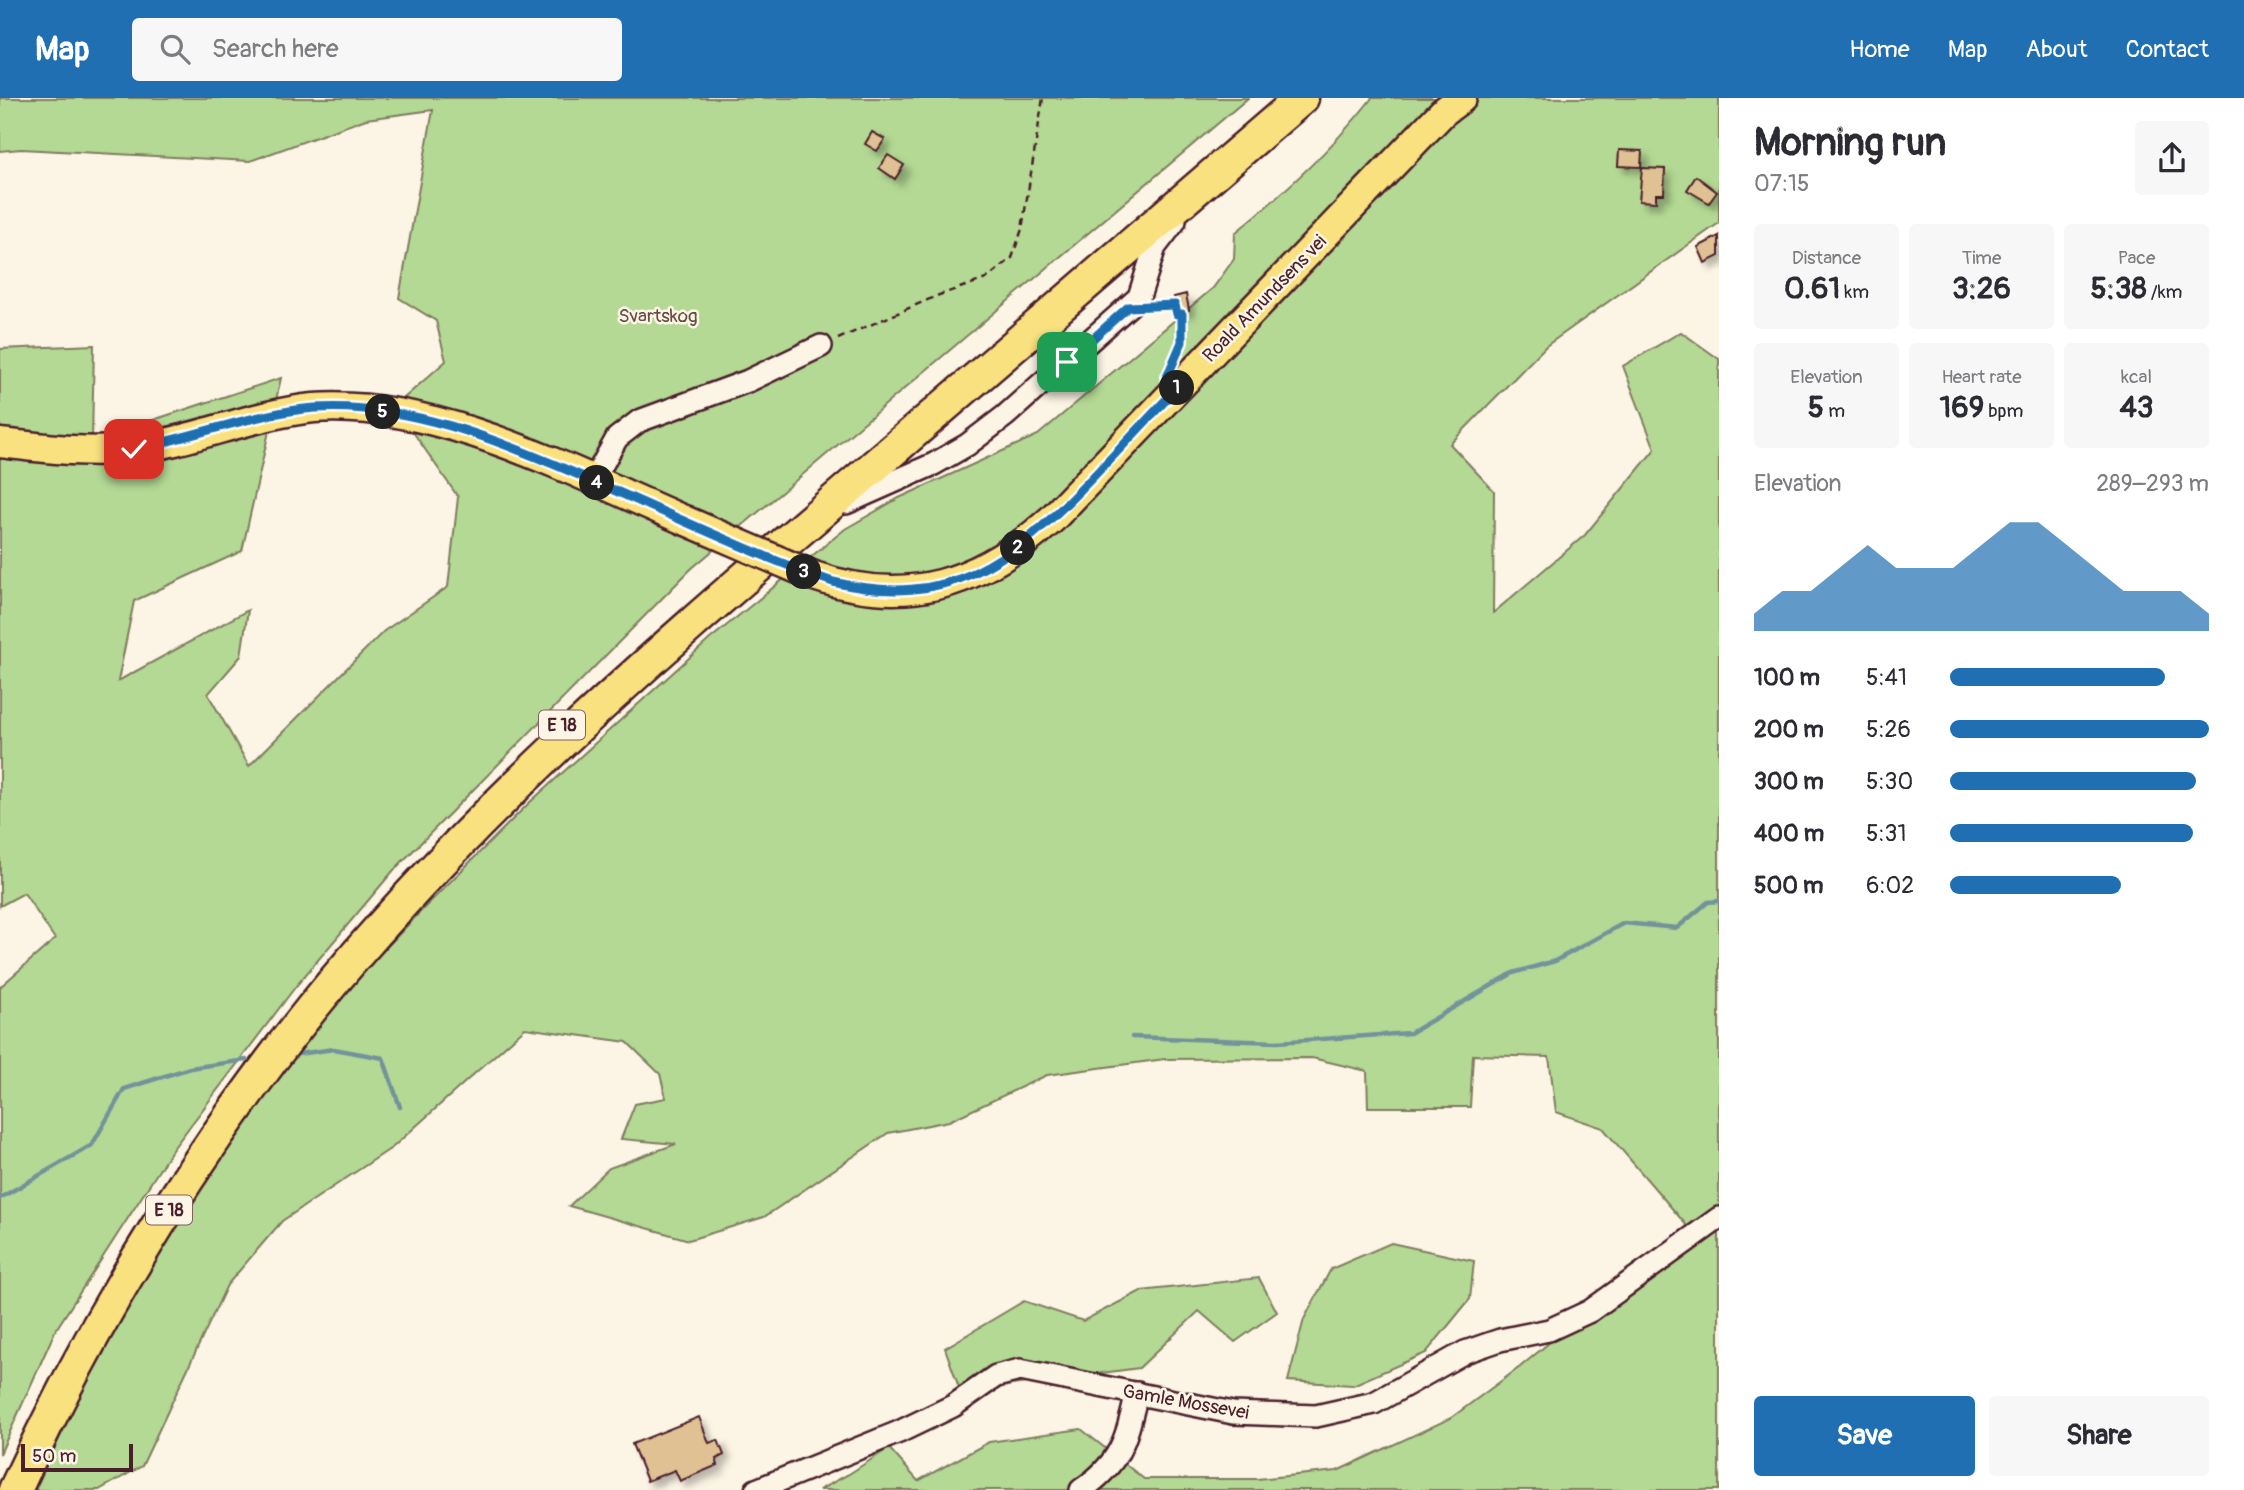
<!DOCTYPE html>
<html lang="en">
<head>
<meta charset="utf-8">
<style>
  :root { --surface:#fff; --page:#f7f7f7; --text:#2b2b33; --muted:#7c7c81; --accent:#1f6fb2 }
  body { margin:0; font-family:Pangolin,sans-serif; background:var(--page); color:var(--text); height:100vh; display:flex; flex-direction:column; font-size:26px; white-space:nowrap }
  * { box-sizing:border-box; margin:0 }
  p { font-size:23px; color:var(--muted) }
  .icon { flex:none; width:38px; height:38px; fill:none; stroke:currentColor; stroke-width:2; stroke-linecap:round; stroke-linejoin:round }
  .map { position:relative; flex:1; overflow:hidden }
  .drawer { display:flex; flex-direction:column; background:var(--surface); width:525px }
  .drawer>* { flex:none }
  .scale { position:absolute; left:21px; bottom:18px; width:112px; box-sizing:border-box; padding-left:7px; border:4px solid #4a1f2b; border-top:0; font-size:19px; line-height:24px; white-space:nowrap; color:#4a1f2b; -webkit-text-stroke:5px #fcf5e5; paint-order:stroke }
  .pin { position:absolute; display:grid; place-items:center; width:60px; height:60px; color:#fff; margin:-30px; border-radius:14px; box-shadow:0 4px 10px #0006 }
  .km { position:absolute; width:35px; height:35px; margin:-18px; border-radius:50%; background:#222; color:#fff; font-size:19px; line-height:35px; text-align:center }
  .round { display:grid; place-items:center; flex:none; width:74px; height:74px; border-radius:7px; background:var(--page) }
  .summary { display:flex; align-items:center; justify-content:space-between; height:119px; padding:0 35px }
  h1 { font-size:38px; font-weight:800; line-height:52px }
  .metrics { display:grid; grid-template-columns:repeat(3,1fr); gap:10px; height:119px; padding:7px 35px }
  .metrics div { display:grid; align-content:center; border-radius:7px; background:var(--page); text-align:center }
  .metrics b { font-size:30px; font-weight:800 }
  .metrics small { font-size:19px; font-weight:400 }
  .metrics p { font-size:19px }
  .chart { height:196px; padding:14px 35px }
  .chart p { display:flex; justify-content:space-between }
  .chart svg { width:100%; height:126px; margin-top:7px; fill:var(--accent); opacity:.7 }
  .primary-button { display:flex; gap:14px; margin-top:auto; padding:14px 35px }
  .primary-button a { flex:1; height:80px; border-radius:7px; background:var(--accent); color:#fff; font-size:28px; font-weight:800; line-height:80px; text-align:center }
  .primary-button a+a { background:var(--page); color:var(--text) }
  ul { padding:0 35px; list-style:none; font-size:23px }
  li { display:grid; grid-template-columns:112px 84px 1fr; align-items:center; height:52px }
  li i { height:18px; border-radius:9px; background:var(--accent) }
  header { display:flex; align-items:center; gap:42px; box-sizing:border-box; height:98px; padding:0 35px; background:var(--accent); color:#fff }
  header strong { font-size:33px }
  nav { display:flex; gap:38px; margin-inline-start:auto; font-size:24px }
  .search { width:490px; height:63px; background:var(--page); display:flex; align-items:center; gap:18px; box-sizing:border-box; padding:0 24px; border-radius:7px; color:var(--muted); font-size:26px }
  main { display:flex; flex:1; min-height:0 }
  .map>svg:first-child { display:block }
  .green { fill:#b4d994; stroke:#7f7c60; stroke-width:2 }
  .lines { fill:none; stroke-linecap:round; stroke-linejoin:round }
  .stream { stroke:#73939b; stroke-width:4.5 }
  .building { fill:#e0c193; stroke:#4a1f2b; stroke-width:2; filter:url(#shadow) }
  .minor-casing { stroke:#4a1f2b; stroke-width:26 }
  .major-casing { stroke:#4a1f2b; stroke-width:33 }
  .highway-casing { stroke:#4a1f2b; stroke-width:37 }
  .path { stroke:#4a1f2b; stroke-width:2.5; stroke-dasharray:7 5; stroke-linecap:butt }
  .minor { stroke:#fcf5e5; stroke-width:21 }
  .major { stroke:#fae180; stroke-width:28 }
  .highway { stroke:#fae180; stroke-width:32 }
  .major-bridge-casing { stroke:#4a1f2b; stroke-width:33; stroke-linecap:butt }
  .major-bridge { stroke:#fae180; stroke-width:28 }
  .route-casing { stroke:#fff; stroke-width:14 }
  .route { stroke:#1f6fb2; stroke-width:9 }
  .labels { text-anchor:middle; stroke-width:5; stroke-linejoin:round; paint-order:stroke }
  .shield { fill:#fcf5e5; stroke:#7f5f63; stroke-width:2 }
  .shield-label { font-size:18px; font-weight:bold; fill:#4a1f2b }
  .street-label { font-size:19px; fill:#4a1f2b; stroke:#fcf5e5 }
  .park-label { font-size:19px; fill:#644e45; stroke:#fcf5e5 }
</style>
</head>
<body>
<header>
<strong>Map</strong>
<div class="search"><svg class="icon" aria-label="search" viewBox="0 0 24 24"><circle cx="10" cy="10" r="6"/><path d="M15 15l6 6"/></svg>Search here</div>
<nav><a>Home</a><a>Map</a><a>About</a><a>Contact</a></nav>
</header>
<main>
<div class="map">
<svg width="1719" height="1392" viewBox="0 0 1719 1392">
  <defs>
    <filter id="shadow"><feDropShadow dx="6" dy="6" stdDeviation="3.5" flood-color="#0004"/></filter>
  </defs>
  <rect width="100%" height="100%" fill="#fcf5e5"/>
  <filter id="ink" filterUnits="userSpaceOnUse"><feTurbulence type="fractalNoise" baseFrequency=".0143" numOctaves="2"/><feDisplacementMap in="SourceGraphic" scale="14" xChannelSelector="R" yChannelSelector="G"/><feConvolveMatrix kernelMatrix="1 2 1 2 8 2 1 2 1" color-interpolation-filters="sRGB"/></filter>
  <g filter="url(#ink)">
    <g class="green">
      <polygon points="0,0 1248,0 691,471 393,773 296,888 172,1052 55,1233 0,1356 0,889 55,841 24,795 0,808 0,251 94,247 92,342 281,280 242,453 134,503 118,583 248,512 241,558 208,596 249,668 384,533 448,489 458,399 395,308 446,263 436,223 399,200 433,12 366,21 250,63 21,51 0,53"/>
      <path d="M1372,0H1719V125L1546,248L1450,346L1494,393L1493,515L1585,437L1655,351L1623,268L1681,234L1719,261V1392H819L849,1376L889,1350L918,1383L989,1344L1081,1331L1144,1381H1257L1337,1373L1451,1320L1520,1269L1688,1129L1603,1030L1556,1014L1549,959L1473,957L1470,1009H1368L1367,973L1312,960L1165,961L1047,977L949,1023L888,1035L764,1119L689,1142L569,1108L609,1070L676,1046L621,1041L635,1006L666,1000L660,976L627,944L525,930L393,1049L282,1123L227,1187L142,1368L99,1392H35L102,1249L209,1075L324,915L424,810L528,706L710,541L845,431L899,400L1038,337L1213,190L1234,161L1235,135C1284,95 1333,50 1372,0Z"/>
      <polygon points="1391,1145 1474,1163 1470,1201 1426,1255 1353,1287 1288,1283 1304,1221 1331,1171"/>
      <polygon points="1259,1180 1277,1214 1235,1244 1199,1213 1139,1270 1012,1287 962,1298 945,1250 1024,1203 1083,1223 1141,1193"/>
    </g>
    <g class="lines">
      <g class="stream">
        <polyline points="1132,939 1277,944 1410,935 1513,875 1555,863 1624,825 1677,830 1708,804 1719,803"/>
        <polyline points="291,957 334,951 383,960 400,1009"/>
        <polyline points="0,1100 92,1047 124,991 190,970 246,962"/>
      </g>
    </g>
    <g class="building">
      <polygon points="872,34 885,41 877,53 865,46"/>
      <polygon points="1619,52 1642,53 1641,69 1618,68"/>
      <polygon points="888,57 904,67 895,81 879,70"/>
      <polygon points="1642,70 1665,71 1664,96 1656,96 1656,104 1639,103"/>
      <polygon points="1696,78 1717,94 1709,105 1687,92"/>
      <polygon points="1719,138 1719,158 1705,165 1698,149"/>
      <polygon points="1186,196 1189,212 1178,214 1174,199"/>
      <polygon points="699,1319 709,1345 718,1342 724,1357 716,1361 718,1367 680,1383 675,1372 647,1383 632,1346"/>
    </g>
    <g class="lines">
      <defs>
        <g id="minor">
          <polyline points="593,383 617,340 639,323 748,283 821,248"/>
          <polyline points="846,405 934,366 967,347 1005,318 1139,199 1155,149 1175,123"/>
          <polyline points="756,1392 899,1334 953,1308 996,1278 1020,1272 1233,1315 1316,1318 1374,1305 1465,1254 1500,1242 1549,1232 1590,1213 1719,1120"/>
          <path d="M1081,1392C1122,1364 1126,1341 1137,1295"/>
        </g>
        <g id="major">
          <path d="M0,345C44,350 88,356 133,351C194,343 253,316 314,310C437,301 574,375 684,422"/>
          <path d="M814,478C908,510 980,486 1052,421L1443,14L1462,0"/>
        </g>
        <path id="highway" d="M15,1392C94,1221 194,1057 312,910C463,723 646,564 828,408C986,272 1144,136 1302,0"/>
      </defs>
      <use href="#minor" class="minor-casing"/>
      <use href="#major" class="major-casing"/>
      <use href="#highway" class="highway-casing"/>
      <g class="path">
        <polyline points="1153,210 1175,207 1177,216 1182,216 1185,233 1177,258"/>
        <polyline points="838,241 939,197 986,181 1012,160 1022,131 1043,0"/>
      </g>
      <use href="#minor" class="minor"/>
      <use href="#major" class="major"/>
      <use href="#highway" class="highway"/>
      <defs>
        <polyline id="major-bridge" points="684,422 814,478"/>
      </defs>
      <use href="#major-bridge" class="major-bridge-casing"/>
      <use href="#major-bridge" class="major-bridge"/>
    </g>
  </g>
  <g class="lines" filter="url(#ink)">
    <defs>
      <path id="route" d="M134,351C194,339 254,315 315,310C406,304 498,342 579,377C664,413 747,454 833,484C950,512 1012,463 1089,383C1119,352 1148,321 1177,290L1167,279L1182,244V216H1177L1175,207L1128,209L1067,264"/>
    </defs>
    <use href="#route" class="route-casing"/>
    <use href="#route" class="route"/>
  </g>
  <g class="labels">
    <g class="shield">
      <rect x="539" y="612.5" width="46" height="29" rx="5"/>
      <rect x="146" y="1097.5" width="46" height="29" rx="5"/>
    </g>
    <g class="shield-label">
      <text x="562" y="633">E 18</text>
      <text x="169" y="1118">E 18</text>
    </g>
    <g class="street-label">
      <text transform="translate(1264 200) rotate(-46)" y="7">Roald Amundsens vei</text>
      <text transform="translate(1186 1303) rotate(10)" y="7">Gamle Mossevei</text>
    </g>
    <g class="park-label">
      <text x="658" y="224">Svartskog</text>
    </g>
  </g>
</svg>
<div class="scale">50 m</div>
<div class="pin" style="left:1067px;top:264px;background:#1e9e55"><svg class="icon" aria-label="arrive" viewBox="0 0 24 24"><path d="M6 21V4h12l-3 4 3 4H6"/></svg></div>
<div class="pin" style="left:134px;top:351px;background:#d93025"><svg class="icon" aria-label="check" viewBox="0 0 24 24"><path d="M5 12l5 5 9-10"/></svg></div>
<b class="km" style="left:1177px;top:290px">1</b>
<b class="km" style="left:1018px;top:450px">2</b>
<b class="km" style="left:804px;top:474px">3</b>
<b class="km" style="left:597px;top:385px">4</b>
<b class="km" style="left:383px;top:314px">5</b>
</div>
<section class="drawer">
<div class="summary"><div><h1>Morning run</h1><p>07:15</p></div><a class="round"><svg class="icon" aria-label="share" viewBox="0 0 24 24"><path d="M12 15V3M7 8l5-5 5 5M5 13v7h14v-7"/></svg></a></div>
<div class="metrics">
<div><p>Distance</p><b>0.61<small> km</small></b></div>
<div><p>Time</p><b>3:26</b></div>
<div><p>Pace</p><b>5:38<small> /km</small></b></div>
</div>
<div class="metrics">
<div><p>Elevation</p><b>5<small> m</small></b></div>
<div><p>Heart rate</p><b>169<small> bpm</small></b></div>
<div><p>kcal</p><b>43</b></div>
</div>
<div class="chart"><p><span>Elevation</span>289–293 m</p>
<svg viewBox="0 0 160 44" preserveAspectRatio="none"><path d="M0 44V38L10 30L20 30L30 22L40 14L50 22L60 22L70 22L80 14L90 6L100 6L110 14L120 22L130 30L140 30L150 30L160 38V44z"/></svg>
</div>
<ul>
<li><b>100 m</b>5:41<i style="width:83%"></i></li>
<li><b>200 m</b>5:26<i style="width:100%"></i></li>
<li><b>300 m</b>5:30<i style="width:95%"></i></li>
<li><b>400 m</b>5:31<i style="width:94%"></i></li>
<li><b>500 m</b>6:02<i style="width:66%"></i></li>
</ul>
<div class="primary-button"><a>Save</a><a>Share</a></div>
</section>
</main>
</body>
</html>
